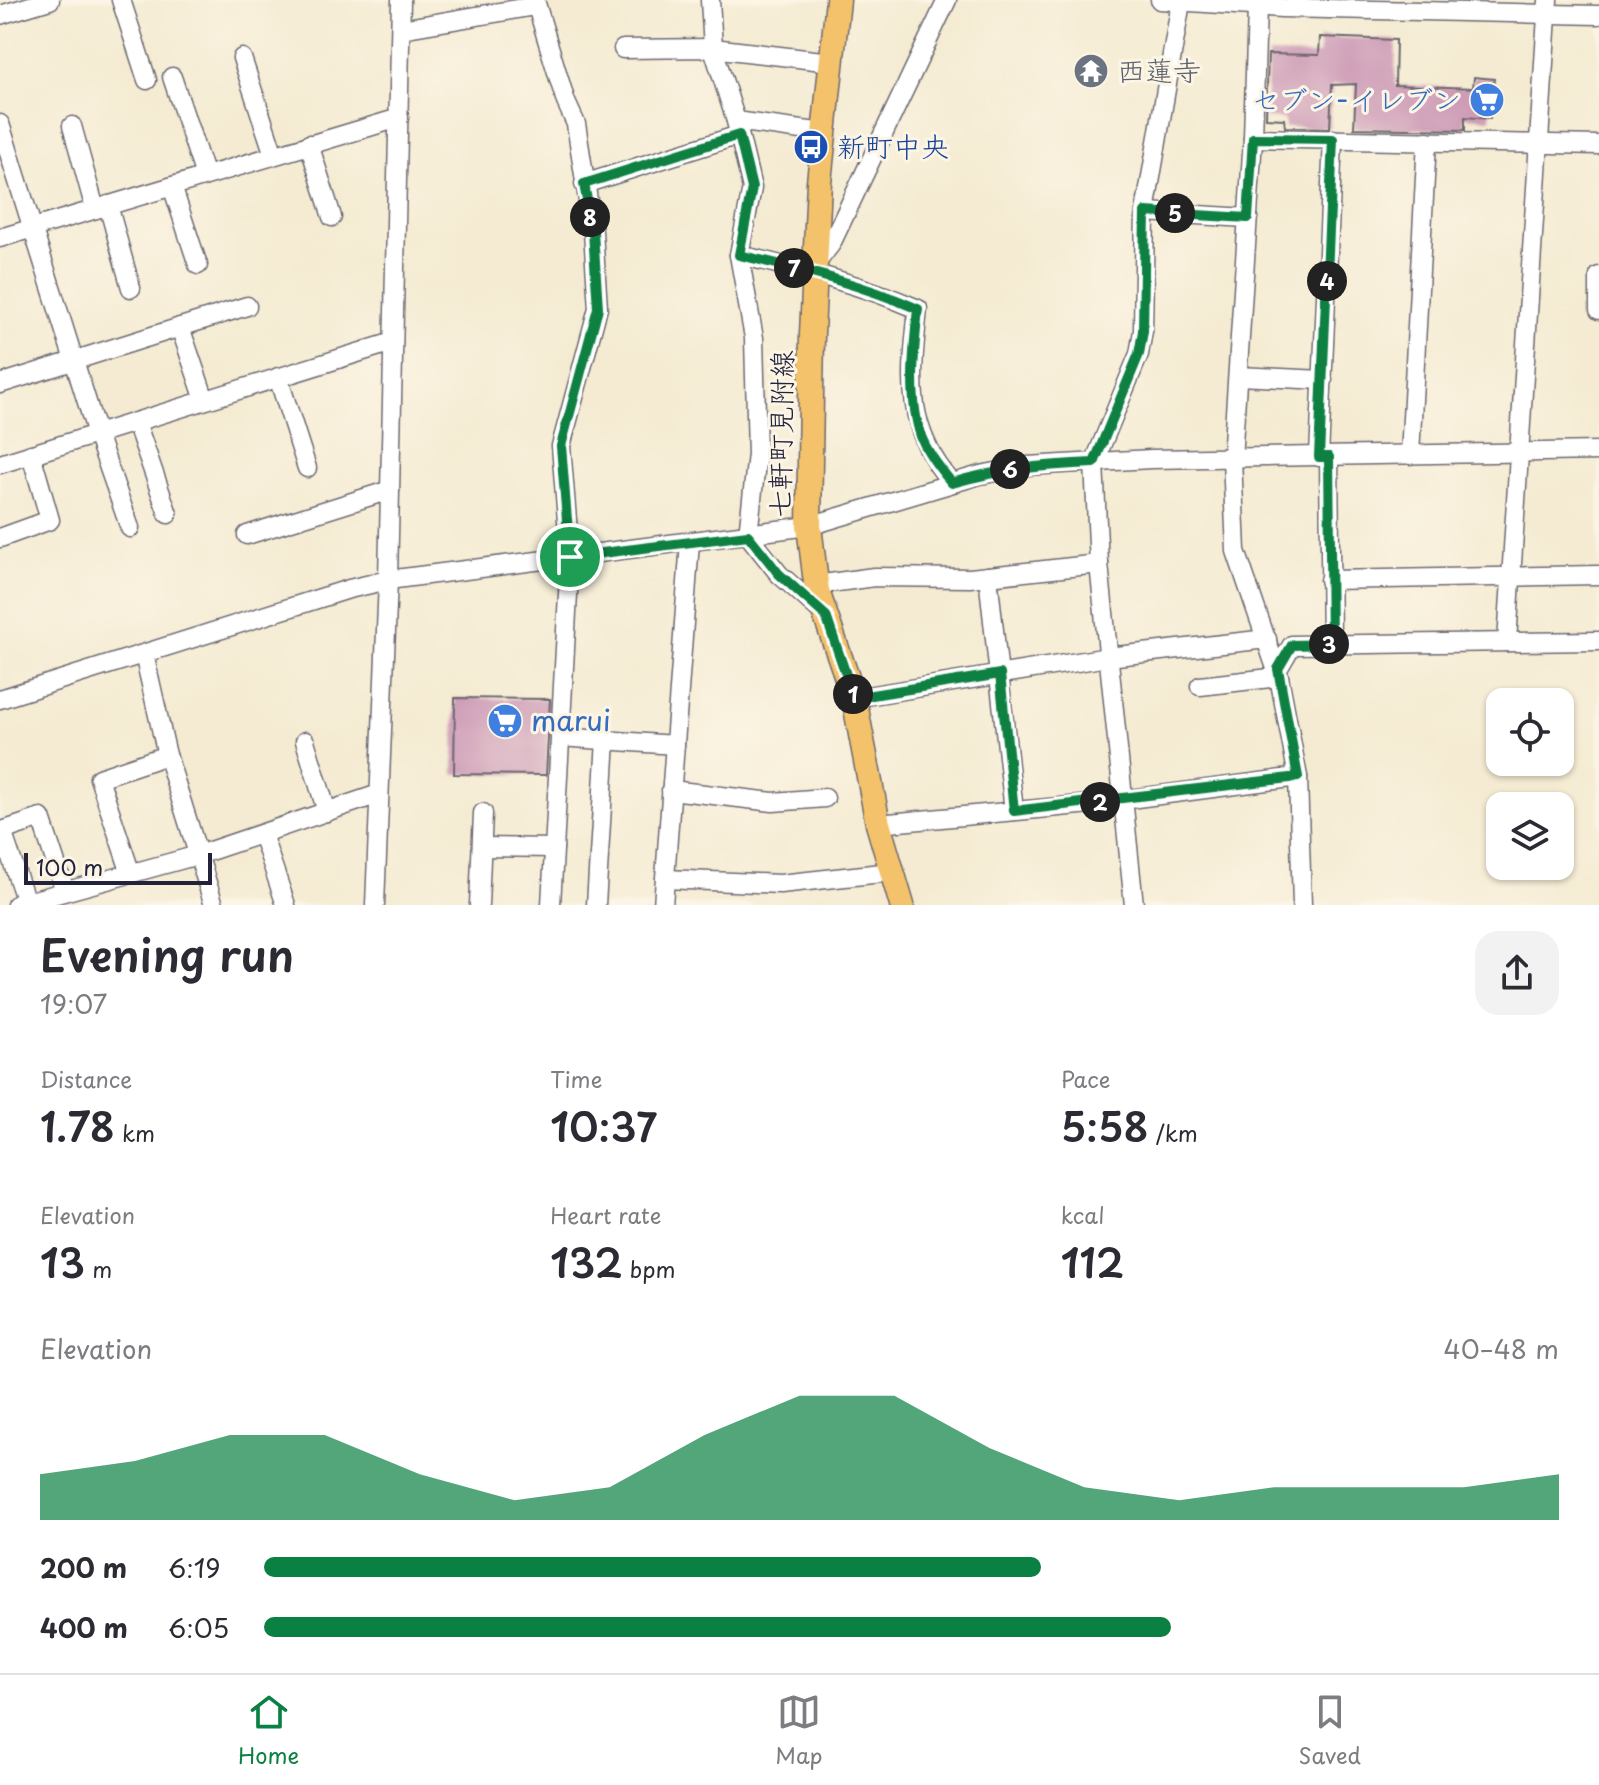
<!DOCTYPE html>
<html lang="en">
<head>
<meta charset="utf-8">
<style>
  :root { --surface:#fff; --page:#f2f2f3; --text:#2b2b33; --muted:#7c7c81; --line:#e1e1e2; --accent:#0b8043 }
  body { margin:0; font-family:"Playpen Sans","Klee One",sans-serif; background:var(--page); color:var(--text); height:100vh; display:flex; flex-direction:column; font-size:30px; white-space:nowrap }
  * { box-sizing:border-box; margin:0 }
  p { font-size:26px; color:var(--muted) }
  .icon { flex:none; width:44px; height:44px; fill:none; stroke:currentColor; stroke-width:2; stroke-linecap:round; stroke-linejoin:round }
  .map { position:relative; height:905px; overflow:hidden }
  .side { display:flex; flex-direction:column; background:var(--surface); flex:1 }
  .side>* { flex:none }
  .fabs { position:absolute; left:1486px; top:688px; display:grid; gap:16px }
  .fabs a { display:grid; place-items:center; width:88px; height:88px; border-radius:16px; background:var(--surface); box-shadow:0 2px 6px #0004; font-size:40px }
  .scale { position:absolute; left:24px; bottom:20px; width:188px; box-sizing:border-box; padding-left:8px; border:4px solid #22223b; border-top:0; font-size:22px; line-height:28px; white-space:nowrap; color:#22223b; -webkit-text-stroke:6px #fcf5e5; paint-order:stroke }
  .pin { position:absolute; display:grid; place-items:center; width:68px; height:68px; color:#fff; margin:-34px; border:4px solid #fff; border-radius:50%; box-shadow:0 2px 8px #0007 }
  .km { position:absolute; width:40px; height:40px; margin:-20px; border-radius:50%; background:#222; color:#fff; font-size:22px; line-height:40px; text-align:center }
  .round { display:grid; place-items:center; flex:none; width:84px; height:84px; border-radius:24px; background:var(--page) }
  .overview { display:flex; align-items:center; justify-content:space-between; height:136px; padding:0 40px }
  h1 { font-size:44px; font-weight:600; line-height:60px }
  .metrics { display:grid; grid-template-columns:repeat(3,1fr); gap:12px; height:136px; padding:8px 40px }
  .metrics div { display:grid; align-content:center }
  .metrics b { font-size:40px; font-weight:600 }
  .metrics small { font-size:22px; font-weight:400 }
  .metrics p { font-size:22px }
  .chart { height:224px; padding:16px 40px }
  .chart p { display:flex; justify-content:space-between }
  .chart svg { width:100%; height:144px; margin-top:8px; fill:var(--accent); opacity:.7 }
  ul { padding:0 40px; list-style:none; font-size:26px }
  li { display:grid; grid-template-columns:128px 96px 1fr; align-items:center; height:60px }
  li i { height:20px; border-radius:10px; background:var(--accent) }
  .tab-bar { display:flex; justify-content:space-around; align-items:center; height:112px; border-top:2px solid var(--line); background:var(--surface); font-size:22px; color:var(--muted) }
  .tab-bar a { display:grid; justify-items:center; gap:4px }
  .tab-bar .current { color:var(--accent) }
  .map>svg:first-child { display:block }
  .building { fill:#ce9cb7 }
  .lines { fill:none; stroke-linecap:round; stroke-linejoin:round }
  .minor-casing { stroke:#6c6870; stroke-width:21 }
  .major-casing { stroke:#6c6870; stroke-width:27 }
  .minor { stroke:#fff; stroke-width:18 }
  .major { stroke:#f3c26a; stroke-width:24 }
  .route-casing { stroke:#fff; stroke-width:16 }
  .route { stroke:#0b8043; stroke-width:10 }
  .labels { text-anchor:middle; stroke-width:6; stroke-linejoin:round; paint-order:stroke }
  .worship-label { font-size:28px; fill:#5b616d; stroke:#fcf5e5; text-anchor:start }
  .shop-label { font-size:28px; fill:#366cbe; stroke:#fcf5e5; text-anchor:end }
  .transit-label { font-size:28px; fill:#164399; stroke:#fcf5e5; text-anchor:start }
  .street-label { font-size:28px; fill:#22223b; stroke:#fcf5e5 }
</style>
</head>
<body>
<div class="map">
<svg width="1599" height="905" viewBox="0 0 1599 905">
  <rect width="100%" height="100%" fill="#fcf5e5"/>
  <filter id="ink" filterUnits="userSpaceOnUse"><feTurbulence type="fractalNoise" baseFrequency=".0125" numOctaves="2"/><feDisplacementMap in="SourceGraphic" scale="16" xChannelSelector="R" yChannelSelector="G"/><feConvolveMatrix kernelMatrix="1 2 1 2 8 2 1 2 1" color-interpolation-filters="sRGB"/></filter>
  <filter id="wash" filterUnits="userSpaceOnUse"><feTurbulence type="fractalNoise" baseFrequency=".006" numOctaves="4" result="noise"/><feDisplacementMap in="SourceGraphic" scale="32" xChannelSelector="R" yChannelSelector="G"/><feGaussianBlur stdDeviation="1.8" result="paint"/><feColorMatrix in="noise" values="0 0 0 0 0 0 0 0 0 0 0 0 0 0 0 0 0 1.4 0 .05"/><feComposite in="paint" operator="in"/></filter>
  <g filter="url(#wash)">
    <rect width="100%" height="100%" fill="#f4ebd2"/>
    <g id="blocks">
      <g class="building">
        <polygon points="1320,37 1396,40 1395,85 1473,88 1474,77 1494,79 1490,119 1465,117 1465,130 1354,128 1356,84 1332,85 1330,128 1285,127 1284,119 1266,118 1268,54 1319,55"/>
        <polygon points="455,698 550,699 546,775 454,774"/>
      </g>
    </g>
  </g>
  <g filter="url(#ink)">
    <use href="#blocks" fill-opacity="0" stroke="#6c6870" stroke-width="2"/>
    <g class="lines">
      <defs>
        <g id="minor">
          <polyline points="121,0 147,80"/>
          <polyline points="535,0 566,102 576,124 593,232 598,308 561,446 570,557 551,905"/>
          <polyline points="710,0 713,48 736,121 752,188 739,255 754,338 757,454 748,535 779,574 824,614"/>
          <polyline points="1160,0 1282,8 1599,15"/>
          <polyline points="1257,7 1253,138 1232,459 1236,551 1279,677 1298,777 1302,905"/>
          <polyline points="0,15 50,0"/>
          <polyline points="401,29 535,6"/>
          <polyline points="623,49 713,48 831,62"/>
          <polyline points="242,58 274,155"/>
          <polyline points="172,77 205,176"/>
          <polyline points="736,121 824,133"/>
          <polyline points="0,124 97,434 130,528"/>
          <polyline points="72,126 95,209"/>
          <polyline points="1253,138 1599,145"/>
          <polyline points="309,144 332,217"/>
          <polyline points="584,184 739,135"/>
          <polyline points="172,186 198,265"/>
          <polyline points="108,205 131,288"/>
          <polyline points="1145,212 1248,218"/>
          <polyline points="0,238 399,118"/>
          <path d="M739,255C800,269 860,284 918,309C911,377 904,428 952,483"/>
          <polyline points="815,265 831,244 947,0"/>
          <polyline points="1599,276 1599,310"/>
          <polyline points="180,327 205,400"/>
          <polyline points="1238,376 1323,380"/>
          <polyline points="278,377 307,468"/>
          <polyline points="0,384 247,306"/>
          <polyline points="136,422 168,514"/>
          <polyline points="1410,455 1427,141"/>
          <polyline points="1319,457 1333,139"/>
          <polyline points="1329,457 1331,644"/>
          <polyline points="0,464 393,342"/>
          <polyline points="247,535 390,490"/>
          <polyline points="0,538 50,520 31,454"/>
          <polyline points="988,576 1014,811"/>
          <polyline points="1329,580 1599,575"/>
          <polyline points="816,585 874,577 970,578 1099,564"/>
          <polyline points="1507,642 1548,0"/>
          <polyline points="144,654 167,755 214,905"/>
          <polyline points="1278,669 1292,645 1599,641"/>
          <polyline points="1200,686 1279,677"/>
          <polyline points="854,698 1108,657 1267,639"/>
          <polyline points="0,699 349,589 388,580 809,526 980,475 1027,466 1151,459 1599,451"/>
          <polyline points="560,737 675,745"/>
          <polyline points="305,741 327,812"/>
          <polyline points="671,790 773,802 825,798"/>
          <polyline points="878,824 1091,804 1298,777"/>
          <polyline points="262,834 286,905"/>
          <polyline points="482,847 554,848"/>
          <polyline points="131,874 99,778 167,755"/>
          <polyline points="665,879 780,884 891,872"/>
          <polyline points="26,902 2,831 41,818 65,891"/>
          <polyline points="16,905 198,855 379,794"/>
          <polyline points="375,905 388,580 401,0"/>
          <polyline points="479,905 483,813"/>
          <polyline points="596,905 606,740"/>
          <polyline points="663,905 690,542"/>
          <polyline points="1134,905 1099,564 1094,463 1139,354 1143,331 1145,212 1181,2"/>
        </g>
        <polyline id="major" points="838,0 819,182 812,334 809,526 817,591 854,698 878,824 902,905"/>
      </defs>
      <use href="#minor" class="minor-casing"/>
      <use href="#major" class="major-casing"/>
      <use href="#minor" class="minor"/>
      <use href="#major" class="major"/>
    </g>
  </g>
  <g class="lines" filter="url(#ink)">
    <defs>
      <path id="route" d="M739,135L752,188L739,255C800,269 861,284 918,309C914,347 908,399 921,436C927,453 940,469 952,483C999,469 1045,465 1094,463L1139,354L1143,331L1145,212L1248,218L1253,138L1333,139L1319,457H1329L1331,644L1292,645L1278,669L1298,777L1014,811L1000,674L854,698L826,616L779,574L748,535L570,557L561,446L598,308L593,232L584,184Z"/>
    </defs>
    <use href="#route" class="route-casing"/>
    <use href="#route" class="route"/>
  </g>
  <defs>
    <symbol id="temple-disc" viewBox="-11 -11 22 22"><circle r="9.5" fill="#6b7280" stroke="#fcf5e5"/><path d="M0-6L5-2H3V0L6.5 2.5H4V6H1.5V3h-3V6H-4V2.5H-6.5L-3 0V-2H-5Z" fill="#fff"/></symbol>
    <symbol id="supermarket-disc" viewBox="-11 -11 22 22"><circle r="9.5" fill="#3f7fe0" stroke="#fcf5e5"/><path d="M-6-5.5h2.5l.6 2H6L4.5 2H-2.5L-4.4-4H-6ZM-1.5 3.2a1.3 1.3 0 1 0 .1 0ZM3 3.2a1.3 1.3 0 1 0 .1 0Z" fill="#fff"/></symbol>
    <symbol id="bus-disc" viewBox="-11 -11 22 22"><circle r="9.5" fill="#1a4fb4" stroke="#fcf5e5"/><path d="M-5-6H5V4H4V6H2V4H-2V6H-4V4H-5ZM-3.5-4V0h7V-4ZM-3.5 1.2v1.5H-2V1.2ZM2 1.2v1.5H3.5V1.2Z" fill="#fff"/></symbol>
  </defs>
  <g fill-rule="evenodd">
    <use href="#temple-disc" x="1071" y="51" width="40" height="40"/>
    <use href="#supermarket-disc" x="1467" y="80" width="40" height="40"/>
    <use href="#bus-disc" x="791" y="127" width="40" height="40"/>
    <use href="#supermarket-disc" x="485" y="701" width="40" height="40"/>
  </g>
  <g class="labels">
    <g class="worship-label">
      <text x="1117" y="81">西蓮寺</text>
    </g>
    <g class="shop-label">
      <text x="1461" y="110">セブン-イレブン</text>
      <text x="531" y="731" text-anchor="start">marui</text>
    </g>
    <g class="transit-label">
      <text x="837" y="157">新町中央</text>
    </g>
    <g class="street-label">
      <text transform="translate(781 434) rotate(-89)" y="10">七軒町見附線</text>
    </g>
  </g>
</svg>
<div class="fabs">
<a><svg class="icon" aria-label="locate" viewBox="0 0 24 24"><circle cx="12" cy="12" r="6"/><path d="M12 2v4M12 18v4M2 12h4M18 12h4"/></svg></a>
<a><svg class="icon" aria-label="layers" viewBox="0 0 24 24"><path d="M12 4l9 5-9 5-9-5zM3 14l9 5 9-5"/></svg></a>
</div>
<div class="scale">100 m</div>
<div class="pin" style="left:570px;top:557px;background:#1e9e55"><svg class="icon" aria-label="arrive" viewBox="0 0 24 24"><path d="M6 21V4h12l-3 4 3 4H6"/></svg></div>
<b class="km" style="left:853px;top:694px">1</b>
<b class="km" style="left:1100px;top:802px">2</b>
<b class="km" style="left:1329px;top:644px">3</b>
<b class="km" style="left:1327px;top:281px">4</b>
<b class="km" style="left:1175px;top:213px">5</b>
<b class="km" style="left:1010px;top:469px">6</b>
<b class="km" style="left:794px;top:268px">7</b>
<b class="km" style="left:590px;top:217px">8</b>
</div>
<section class="side">
<div class="overview"><div><h1>Evening run</h1><p>19:07</p></div><a class="round"><svg class="icon" aria-label="share" viewBox="0 0 24 24"><path d="M12 15V3M7 8l5-5 5 5M5 13v7h14v-7"/></svg></a></div>
<div class="metrics">
<div><p>Distance</p><b>1.78<small> km</small></b></div>
<div><p>Time</p><b>10:37</b></div>
<div><p>Pace</p><b>5:58<small> /km</small></b></div>
</div>
<div class="metrics">
<div><p>Elevation</p><b>13<small> m</small></b></div>
<div><p>Heart rate</p><b>132<small> bpm</small></b></div>
<div><p>kcal</p><b>112</b></div>
</div>
<div class="chart"><p><span>Elevation</span>40–48 m</p>
<svg viewBox="0 0 160 44" preserveAspectRatio="none"><path d="M0 44V30L10 26L20 18L30 18L40 30L50 38L60 34L70 18L80 6L90 6L100 22L110 34L120 38L130 34L140 34L150 34L160 30V44z"/></svg>
</div>
<ul>
<li><b>200 m</b>6:19<i style="width:60%"></i></li>
<li><b>400 m</b>6:05<i style="width:70%"></i></li>
</ul>
</section>
<nav class="tab-bar">
<a class="current"><svg class="icon" aria-label="home" viewBox="0 0 24 24"><path d="M3 11l9-7 9 7M6 9v11h12V9"/></svg>Home</a>
<a><svg class="icon" aria-label="map" viewBox="0 0 24 24"><path d="M3 6l6-2 6 2 6-2v14l-6 2-6-2-6 2zM9 4v14M15 6v14"/></svg>Map</a>
<a><svg class="icon" aria-label="saved" viewBox="0 0 24 24"><path d="M7 4h10v16l-5-4-5 4z"/></svg>Saved</a>
</nav>
</body>
</html>
